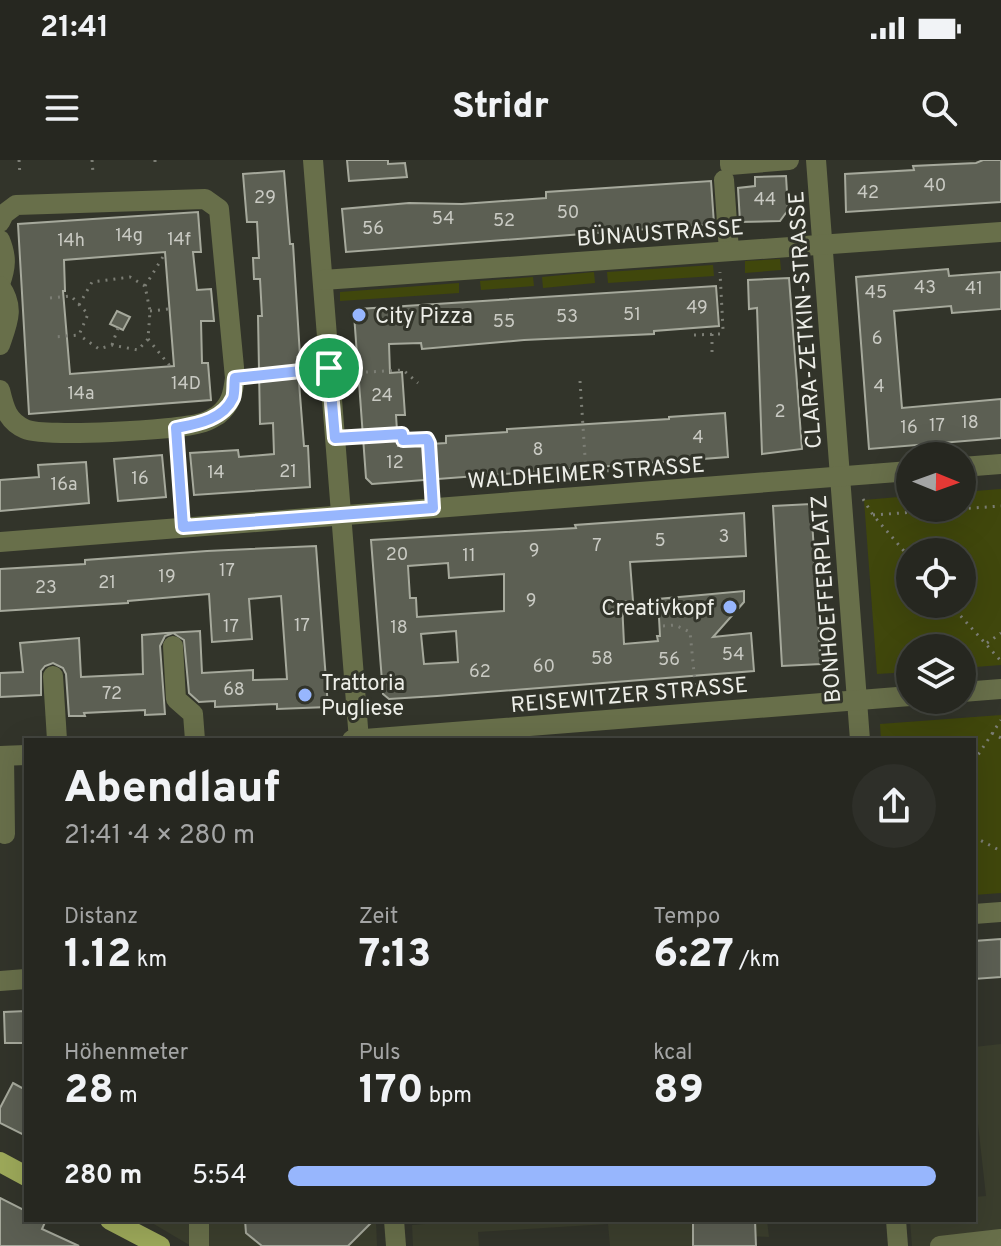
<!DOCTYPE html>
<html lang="de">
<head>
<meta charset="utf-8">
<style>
  :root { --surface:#262720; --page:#2e2f29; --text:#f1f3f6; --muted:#a4a5a5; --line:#42443e; --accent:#97b6fd }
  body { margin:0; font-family:Overpass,sans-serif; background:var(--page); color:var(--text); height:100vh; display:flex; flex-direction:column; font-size:30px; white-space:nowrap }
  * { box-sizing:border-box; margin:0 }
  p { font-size:26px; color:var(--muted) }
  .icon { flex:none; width:44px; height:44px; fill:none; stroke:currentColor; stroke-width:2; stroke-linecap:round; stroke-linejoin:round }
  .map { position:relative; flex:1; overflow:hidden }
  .panel { position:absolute; left:24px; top:578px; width:952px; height:484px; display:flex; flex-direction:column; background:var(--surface); border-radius:0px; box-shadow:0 8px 32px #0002,0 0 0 2px var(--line) }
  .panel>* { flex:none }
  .needle { width:52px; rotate:91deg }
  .controls { position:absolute; left:896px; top:282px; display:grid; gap:16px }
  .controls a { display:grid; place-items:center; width:80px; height:80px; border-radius:50%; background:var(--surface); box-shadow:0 8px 32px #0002,0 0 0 2px var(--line); font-size:40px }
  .pin { position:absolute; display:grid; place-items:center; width:68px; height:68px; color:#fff; margin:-34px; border:4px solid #fff; border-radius:50%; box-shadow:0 2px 8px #0007 }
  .round { display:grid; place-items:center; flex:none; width:84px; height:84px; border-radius:42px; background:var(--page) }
  .overview { display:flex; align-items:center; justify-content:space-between; height:136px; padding:0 40px }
  h1 { font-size:44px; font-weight:800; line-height:60px }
  .metrics { display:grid; grid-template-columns:repeat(3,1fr); gap:12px; height:136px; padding:8px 40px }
  .metrics div { display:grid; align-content:center }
  .metrics b { font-size:40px; font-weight:800 }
  .metrics small { font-size:22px; font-weight:400 }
  .metrics p { font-size:22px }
  ul { padding:0 40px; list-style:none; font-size:26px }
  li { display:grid; grid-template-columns:128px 96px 1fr; align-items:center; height:60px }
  li i { height:20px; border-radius:10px; background:var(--accent) }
  .status { display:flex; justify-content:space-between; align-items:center; height:56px; padding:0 40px; background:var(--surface); direction:ltr }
  .status svg { height:22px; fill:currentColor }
  header { display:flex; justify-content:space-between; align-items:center; height:104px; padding:0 40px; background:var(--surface); font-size:36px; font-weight:800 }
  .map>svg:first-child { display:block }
  .built { fill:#3b3e2d }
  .green { fill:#40470c; fill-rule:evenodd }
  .building { fill:#5c5f53; stroke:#a6a99c; stroke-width:2; fill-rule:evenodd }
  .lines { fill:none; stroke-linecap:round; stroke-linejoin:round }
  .path { stroke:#7c7e75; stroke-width:3; stroke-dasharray:2 6; stroke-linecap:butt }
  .minor { stroke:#686f4a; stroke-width:20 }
  .major { stroke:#9da95a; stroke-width:20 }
  .route-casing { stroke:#fff; stroke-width:16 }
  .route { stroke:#97b6fd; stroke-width:10 }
  .poi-dot { fill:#97b6fd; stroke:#32342a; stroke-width:3 }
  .labels { text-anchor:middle; stroke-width:6; stroke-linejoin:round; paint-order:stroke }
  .number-label { font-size:18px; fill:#c9cac3 }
  .street-label { font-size:22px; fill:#edeee8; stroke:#32342a }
  .poi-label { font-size:22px; fill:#edeee8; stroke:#32342a; text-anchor:start }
</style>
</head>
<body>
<div class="status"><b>21:41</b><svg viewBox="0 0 49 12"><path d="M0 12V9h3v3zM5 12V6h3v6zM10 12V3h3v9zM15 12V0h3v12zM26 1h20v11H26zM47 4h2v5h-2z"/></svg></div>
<header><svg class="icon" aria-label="menu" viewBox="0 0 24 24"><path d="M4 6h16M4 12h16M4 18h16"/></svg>Stridr<svg class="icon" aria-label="search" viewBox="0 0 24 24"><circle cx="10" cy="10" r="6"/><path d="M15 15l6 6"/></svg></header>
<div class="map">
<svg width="1001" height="1086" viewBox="0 0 1001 1086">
  <rect width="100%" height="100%" fill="#32342a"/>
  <g class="built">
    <polygon points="1001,884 1001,1086 912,1086 910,1060 974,1060 974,1037 986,1036 974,929 974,887"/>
    <polygon points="147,1060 376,1060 377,1086 191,1086"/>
    <polygon points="476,1060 767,1060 769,1077 751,1076 751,1086 610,1086 608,1064 478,1072 479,1086 413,1086 412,1065"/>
  </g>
  <g class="green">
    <polygon points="780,99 781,110 745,113 745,101"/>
    <polygon points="713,105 714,116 608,123 607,112"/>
    <polygon points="594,112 595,123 543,128 542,117"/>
    <polygon points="533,117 534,126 481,130 480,121"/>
    <polygon points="459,123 459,133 340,141 340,132"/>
    <path d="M1001,329V505L962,508V488H910V512L877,514L864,340L910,336V348H962V332ZM910,392H962V444H910Z"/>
    <polygon points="1001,555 1001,733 974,735 974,580 881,580 880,564"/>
  </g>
  <g class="building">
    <polygon points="347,0 388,0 388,4 405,3 407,17 349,21"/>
    <polygon points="983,0 1001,0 1001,42 846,52 845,14 914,10 913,6 976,3"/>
    <polygon points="284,11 290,84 293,84 300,196 297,197 304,286 308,286 310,327 194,335 190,293 238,290 239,297 274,294 273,263 260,264 258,156 262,156 260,119 254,119 253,98 259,98 257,62 247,62 243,14"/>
    <polygon points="786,16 788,50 780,61 740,62 738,28 755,26 755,17"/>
    <polygon points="711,21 714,64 346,92 342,49 409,43 462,44 546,38 546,32"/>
    <path d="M198,52L201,92H193L197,130L211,129L214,161H201L202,203H208L211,240L29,254L18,64ZM165,92L174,206L70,214L63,131H65L64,100Z"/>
    <polygon points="948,109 949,116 1001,112 1001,149 952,153 951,146 894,151 902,248 1001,239 1001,278 869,289 856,117"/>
    <polygon points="789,118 802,289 762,294 757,148 749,149 748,120"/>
    <polygon points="716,126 719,166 654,171 654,174 524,180 422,189 421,183 389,184 390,213 402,212 405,255 396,255 398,286 446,283 446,276 507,272 507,269 669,259 669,257 725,253 728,297 372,324 366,318 354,154 358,149"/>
    <polygon points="117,151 130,157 123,170 110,164"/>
    <polygon points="162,295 166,337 118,341 114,299"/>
    <polygon points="86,302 89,343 0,351 0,320 39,317 38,305"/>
    <polygon points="811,344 821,504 782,506 773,346"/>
    <path d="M744,353L746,396L630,402L633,441L622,442L624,484L658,481L657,476H660L658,439L744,431V442L713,477L751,473L754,511L437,536L389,539L383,534L371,380L576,368L575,365ZM448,403L449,418L504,414V451L417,457L416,438H410L408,406ZM456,471L458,502L424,504L421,474Z"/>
    <polygon points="316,386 328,547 277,549 277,544 215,547 215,541 199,542 189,533 184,480 173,473 165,476 160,486 165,554 145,555 145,550 84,553 85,556 69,556 66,514 63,508 53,503 45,506 41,511 41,535 0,537 0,513 23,512 20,483 79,478 81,517 143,514 142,475 166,473 200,471 202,513 253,510 253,520 287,519 281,436 249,439 252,479 212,482 209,434 128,441 128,443 0,451 0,409 85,404 85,400 207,391"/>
    <polygon points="1001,779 1001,817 974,819 974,781"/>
    <polygon points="26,851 26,883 5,883 4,852"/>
    <polygon points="13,923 26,930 26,976 0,963 0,948"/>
    <polygon points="0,1038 26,1051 26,1060 46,1060 42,1069 79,1086 0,1086"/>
    <polygon points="245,1060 374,1060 348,1086 262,1086 246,1073"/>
    <polygon points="693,1060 755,1060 756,1086 693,1086"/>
  </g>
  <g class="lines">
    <g class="path">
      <polyline points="19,0 20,16"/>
      <polyline points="92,0 93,13"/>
      <polyline points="155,0 155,4"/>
      <polyline points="145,126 166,92"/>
      <polyline points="50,138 71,136 88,154 79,175 53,177"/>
      <polyline points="79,145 92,122 130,117 145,126 150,151 148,179 138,190 112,185 99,189 79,175"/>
      <polyline points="150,151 169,149"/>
      <polyline points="712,174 712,192"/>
      <polyline points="694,175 720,174 723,169 720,112"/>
      <polyline points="148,179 170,206"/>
      <polyline points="112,185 118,168"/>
      <polyline points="350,213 403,210 418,223"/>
      <polyline points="253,216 309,209"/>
      <polyline points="580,221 586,312 622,310 622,313"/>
      <polyline points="354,277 402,274 403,280 427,279 429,283 432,328"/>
      <polyline points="177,287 181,348"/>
      <polyline points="863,339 873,355 910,398"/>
      <polyline points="873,355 1001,346"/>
      <polyline points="950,444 1001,501"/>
      <polyline points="663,466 675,465 690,472 696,533"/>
      <polyline points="987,483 1001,473"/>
      <polyline points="992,573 1001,578"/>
      <polyline points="974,601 1001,560"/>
      <polyline points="974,677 1001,691"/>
    </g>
    <g class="minor">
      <polyline points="313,0 359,580"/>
      <polyline points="730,0 730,5 789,0"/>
      <polyline points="816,0 860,580"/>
      <polyline points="724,20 729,91"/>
      <path d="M0,62L4,54L16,45L205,39L219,49L235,218C233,233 231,245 218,255C213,258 207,262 201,263C177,270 45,278 25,269C7,261 4,247 0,230"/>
      <path d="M0,80C7,97 6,107 0,124"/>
      <polyline points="323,120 1001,72"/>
      <path d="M0,126C15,147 8,162 0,185"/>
      <polyline points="962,307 1001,304"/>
      <polyline points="0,382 910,311"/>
      <polyline points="173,486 176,539 193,554 195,580"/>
      <polyline points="53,516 57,580"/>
      <polyline points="962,532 1001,529"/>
      <polyline points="352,580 910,536"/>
      <polyline points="0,596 26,595"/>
      <polyline points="4,596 5,674"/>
      <polyline points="974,754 1001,752"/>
      <polyline points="0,821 26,819"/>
      <polyline points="199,1060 199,1086"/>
      <polyline points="394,1060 396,1086"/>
      <polyline points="896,1060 898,1086"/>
      <polyline points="940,1086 1001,1079"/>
    </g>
    <g class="major">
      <polyline points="0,1002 26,1016"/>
      <polyline points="110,1060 160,1086"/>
    </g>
  </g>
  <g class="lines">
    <defs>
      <path id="route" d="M329,208L335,278L402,274L403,280L427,279L429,283L433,348L183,367L176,268C196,264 223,260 233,238C235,233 234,223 235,218Z"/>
    </defs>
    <use href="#route" class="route-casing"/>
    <use href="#route" class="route"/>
  </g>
  <g class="poi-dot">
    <circle cx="359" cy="155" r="8"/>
    <circle cx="730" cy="447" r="8"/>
    <circle cx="305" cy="535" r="8"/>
  </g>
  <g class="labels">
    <g class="number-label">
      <text x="935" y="31">40</text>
      <text x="868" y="38">42</text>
      <text x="265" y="43">29</text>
      <text x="765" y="45">44</text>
      <text x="568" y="58">50</text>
      <text x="443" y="64">54</text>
      <text x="504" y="66">52</text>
      <text x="373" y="74">56</text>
      <text x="129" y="81">14g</text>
      <text x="179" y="85">14f</text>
      <text x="71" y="86">14h</text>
      <text x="925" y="133">43</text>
      <text x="974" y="134">41</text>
      <text x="876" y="138">45</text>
      <text x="697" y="153">49</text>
      <text x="632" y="160">51</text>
      <text x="567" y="162">53</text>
      <text x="504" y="167">55</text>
      <text x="877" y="184">6</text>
      <text x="186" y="229">14D</text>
      <text x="879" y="232">4</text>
      <text x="81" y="239">14a</text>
      <text x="382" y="241">24</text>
      <text x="780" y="257">2</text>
      <text x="970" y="268">18</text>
      <text x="937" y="271">17</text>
      <text x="909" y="273">16</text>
      <text x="698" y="283">4</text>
      <text x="538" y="295">8</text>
      <text x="395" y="308">12</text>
      <text x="288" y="317">21</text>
      <text x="216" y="318">14</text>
      <text x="140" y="324">16</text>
      <text x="64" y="330">16a</text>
      <text x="724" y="382">3</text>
      <text x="660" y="386">5</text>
      <text x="597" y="391">7</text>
      <text x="534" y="396">9</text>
      <text x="397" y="400">20</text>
      <text x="469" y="401">11</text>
      <text x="227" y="416">17</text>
      <text x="167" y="422">19</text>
      <text x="107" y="428">21</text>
      <text x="46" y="433">23</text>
      <text x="531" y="446">9</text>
      <text x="302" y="471">17</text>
      <text x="231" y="472">17</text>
      <text x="399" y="473">18</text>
      <text x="733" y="500">54</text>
      <text x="602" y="504">58</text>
      <text x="669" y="505">56</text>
      <text x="544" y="512">60</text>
      <text x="480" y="517">62</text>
      <text x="234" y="535">68</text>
      <text x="112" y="539">72</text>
    </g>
    <g class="street-label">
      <text transform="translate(660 72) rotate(-4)" y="8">BÜNAUSTRASSE</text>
      <text transform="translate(804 160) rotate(-94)" y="8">CLARA-ZETKIN-STRASSE</text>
      <text transform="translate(586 312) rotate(-4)" y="8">WALDHEIMER STRASSE</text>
      <text transform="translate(825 439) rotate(-94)" y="8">BONHOEFFERPLATZ</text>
      <text transform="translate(629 534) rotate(-5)" y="8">REISEWITZER STRASSE</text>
    </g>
    <g class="poi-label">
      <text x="375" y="163">City Pizza</text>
      <text x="714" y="455" text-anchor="end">Creativkopf</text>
      <text x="321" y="530">Trattoria<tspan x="321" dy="25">Pugliese</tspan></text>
    </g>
  </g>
</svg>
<div class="controls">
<a><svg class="needle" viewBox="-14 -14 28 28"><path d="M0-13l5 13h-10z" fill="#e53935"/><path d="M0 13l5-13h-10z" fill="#a4a5a5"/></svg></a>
<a><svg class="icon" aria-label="locate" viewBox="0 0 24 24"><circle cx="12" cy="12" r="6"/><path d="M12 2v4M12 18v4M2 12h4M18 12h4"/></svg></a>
<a><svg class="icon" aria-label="layers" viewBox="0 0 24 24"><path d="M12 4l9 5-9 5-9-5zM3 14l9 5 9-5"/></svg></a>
</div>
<div class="pin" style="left:329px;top:208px;background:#1e9e55"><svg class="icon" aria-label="arrive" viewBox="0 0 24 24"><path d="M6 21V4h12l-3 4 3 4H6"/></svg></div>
<section class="panel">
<div class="overview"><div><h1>Abendlauf</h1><p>21:41 · 4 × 280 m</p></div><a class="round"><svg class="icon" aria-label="share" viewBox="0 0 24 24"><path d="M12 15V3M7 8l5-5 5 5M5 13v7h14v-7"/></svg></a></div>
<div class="metrics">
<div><p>Distanz</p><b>1.12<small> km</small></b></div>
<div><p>Zeit</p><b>7:13</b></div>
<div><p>Tempo</p><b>6:27<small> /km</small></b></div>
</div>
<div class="metrics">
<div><p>Höhenmeter</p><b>28<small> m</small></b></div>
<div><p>Puls</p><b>170<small> bpm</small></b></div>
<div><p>kcal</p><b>89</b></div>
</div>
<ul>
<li><b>280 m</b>5:54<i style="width:100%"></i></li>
</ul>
</section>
</div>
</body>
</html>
